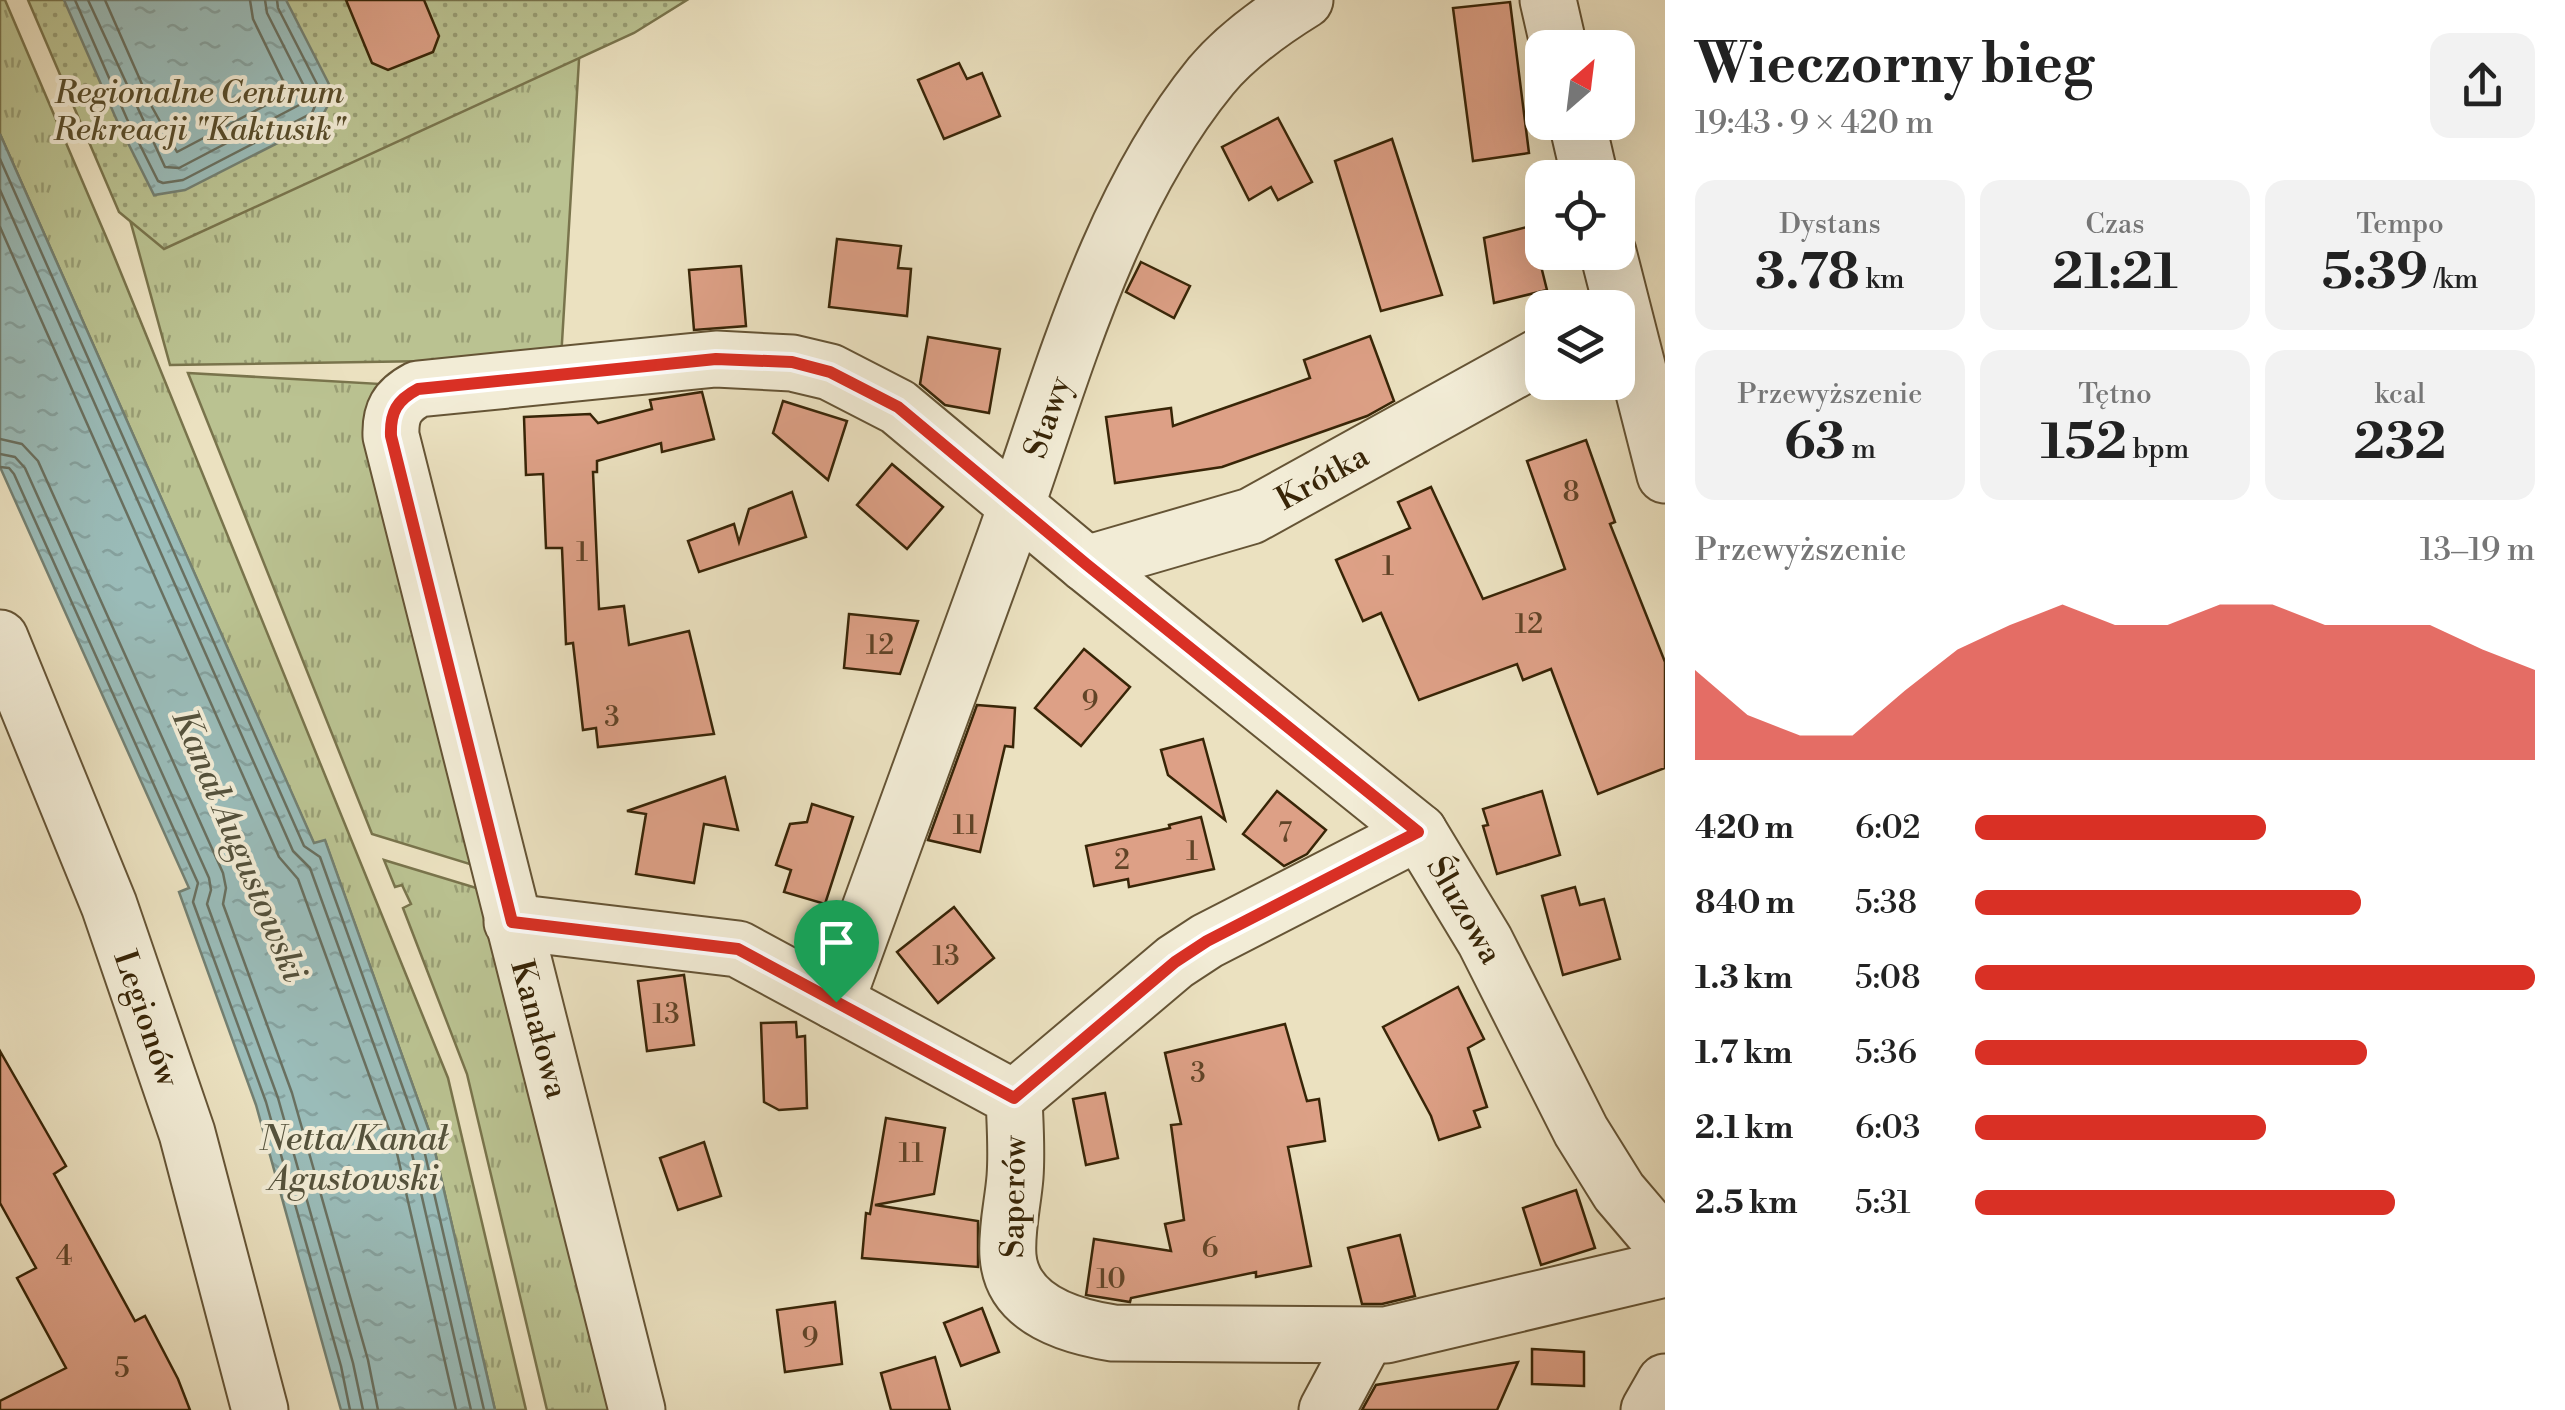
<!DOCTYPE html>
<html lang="pl">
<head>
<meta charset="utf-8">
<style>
  :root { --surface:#fff; --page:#f2f2f2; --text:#222; --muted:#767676; --accent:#d93025 }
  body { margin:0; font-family:"Libre Bodoni",serif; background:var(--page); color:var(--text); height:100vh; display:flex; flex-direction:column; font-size:38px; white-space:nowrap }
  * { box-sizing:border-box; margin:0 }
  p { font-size:32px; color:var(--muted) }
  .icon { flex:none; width:55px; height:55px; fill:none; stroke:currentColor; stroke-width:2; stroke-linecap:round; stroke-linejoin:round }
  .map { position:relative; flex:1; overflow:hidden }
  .drawer { display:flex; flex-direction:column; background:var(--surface); width:900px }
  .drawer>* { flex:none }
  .needle { width:65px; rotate:28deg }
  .buttons { position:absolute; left:1525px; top:30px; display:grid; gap:20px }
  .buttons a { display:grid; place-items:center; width:110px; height:110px; border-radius:20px; background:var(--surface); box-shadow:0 10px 40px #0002; font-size:50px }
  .pin { position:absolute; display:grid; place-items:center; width:85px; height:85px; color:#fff; margin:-102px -42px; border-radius:50% 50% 50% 0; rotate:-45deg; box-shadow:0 0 10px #0007 }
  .pin .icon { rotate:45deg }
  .round { display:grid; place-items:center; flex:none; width:105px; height:105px; border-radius:20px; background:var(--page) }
  .head { display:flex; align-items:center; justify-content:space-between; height:170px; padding:0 30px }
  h1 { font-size:55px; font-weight:700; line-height:75px }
  .metrics { display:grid; grid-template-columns:repeat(3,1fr); gap:15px; height:170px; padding:10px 30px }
  .metrics div { display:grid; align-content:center; border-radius:20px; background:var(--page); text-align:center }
  .metrics b { font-size:50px; font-weight:700 }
  .metrics small { font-size:28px; font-weight:400 }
  .metrics p { font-size:28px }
  .chart { height:280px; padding:20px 30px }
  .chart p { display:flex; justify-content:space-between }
  .chart svg { width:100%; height:180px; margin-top:10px; fill:var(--accent); opacity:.7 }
  ul { padding:0 30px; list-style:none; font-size:32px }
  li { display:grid; grid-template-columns:160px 120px 1fr; align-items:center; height:75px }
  li i { height:25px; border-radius:12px; background:var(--accent) }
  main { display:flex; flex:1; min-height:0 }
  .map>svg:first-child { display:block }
  .grass { fill:url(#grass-tufts); stroke:#79744c; stroke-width:2.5 }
  .park { fill:url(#park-dots); stroke:#79744c; stroke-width:2.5 }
  .water { fill:url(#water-ripples); stroke:#738072; stroke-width:2.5 }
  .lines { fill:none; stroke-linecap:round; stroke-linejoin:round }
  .shore { stroke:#697060; stroke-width:2.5 }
  .building { fill:#dda086; stroke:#382507; stroke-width:2.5 }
  .minor-casing { stroke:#655435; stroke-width:59 }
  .minor { stroke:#f2ecd6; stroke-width:55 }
  .route-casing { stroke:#fff; stroke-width:20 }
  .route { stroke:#d93025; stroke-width:12 }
  .labels { text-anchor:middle; stroke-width:8; stroke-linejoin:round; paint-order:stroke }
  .number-label { font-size:28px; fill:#614427 }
  .park-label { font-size:32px; font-style:italic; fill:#584c2a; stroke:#f2ecd6 }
  .street-label { font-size:32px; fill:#382507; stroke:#f2ecd6 }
  .water-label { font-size:35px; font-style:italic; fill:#55523c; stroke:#f2ecd6 }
</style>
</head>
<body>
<main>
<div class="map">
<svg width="1665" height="1410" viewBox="0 0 1665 1410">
  <defs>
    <pattern id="grass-tufts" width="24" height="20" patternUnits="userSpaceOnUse" patternTransform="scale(2.5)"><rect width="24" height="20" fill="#bac291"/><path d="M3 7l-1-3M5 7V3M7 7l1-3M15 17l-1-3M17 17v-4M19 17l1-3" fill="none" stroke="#989d74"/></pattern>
    <pattern id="park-dots" width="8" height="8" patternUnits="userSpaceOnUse" patternTransform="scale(2.5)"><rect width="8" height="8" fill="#bac291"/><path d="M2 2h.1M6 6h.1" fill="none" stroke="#989d74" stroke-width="1.8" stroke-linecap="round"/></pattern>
    <pattern id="water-ripples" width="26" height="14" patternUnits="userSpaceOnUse" patternTransform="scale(2.5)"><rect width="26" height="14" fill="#9abcb9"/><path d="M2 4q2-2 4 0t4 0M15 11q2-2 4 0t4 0" fill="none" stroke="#85a19e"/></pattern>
  </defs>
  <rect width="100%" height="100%" fill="#ebe1c0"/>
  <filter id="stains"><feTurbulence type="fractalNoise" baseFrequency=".002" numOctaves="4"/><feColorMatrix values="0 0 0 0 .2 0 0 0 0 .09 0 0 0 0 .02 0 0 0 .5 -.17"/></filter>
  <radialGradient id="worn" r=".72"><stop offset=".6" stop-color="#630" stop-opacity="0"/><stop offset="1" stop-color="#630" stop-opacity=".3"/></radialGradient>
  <g class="grass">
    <polygon points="0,0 5,0 110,246 448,1078 526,1410 495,1410 432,1139 325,841 314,844 0,134"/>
    <polygon points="580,43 561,359 170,365 124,198"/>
    <path d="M188,373L381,384C367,400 362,415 365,436L476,866L372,834Z"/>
    <polygon points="384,860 483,890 614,1410 547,1410 467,1074 403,908 411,904 402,885 395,887"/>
  </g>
  <polygon class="park" points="28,0 687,0 634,33 164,249 119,212"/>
  <g class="water">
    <polygon points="64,0 286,0 334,94 319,122 185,190 154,195 118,123"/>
    <polygon points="0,134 314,843 325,840 432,1139 495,1410 341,1410 256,1105 179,892 189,888 0,467"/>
  </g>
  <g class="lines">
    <g class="shore">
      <polyline points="75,0 127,119 158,181 163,183 183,180 312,113 321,92 278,8 277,0"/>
      <polyline points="88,0 165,167 179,168 303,103 307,92 267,13 265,0"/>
      <polyline points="105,0 152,107 177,152 289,93 253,19 250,0"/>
      <polyline points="0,159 304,846 320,857 422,1141 484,1410"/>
      <polyline points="0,190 293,851 310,868 410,1145 471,1410"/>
      <polyline points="0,227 279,857 298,879 396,1149 456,1410"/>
      <polyline points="0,439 22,444 38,461 223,873 226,888 223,904 292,1093 368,1360 378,1410"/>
      <polyline points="0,454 15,457 25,468 209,878 211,890 207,904 278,1098 353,1363 363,1410"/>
      <polyline points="0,467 9,468 14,474 198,883 193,902 266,1102 341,1366 350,1410"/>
    </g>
  </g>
  <g class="building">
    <polygon points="346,0 424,0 439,36 433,52 388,70 372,63"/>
    <polygon points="1510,2 1529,153 1473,161 1453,8"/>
    <polygon points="959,63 967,79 982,73 1000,116 944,139 918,80"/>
    <polygon points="1278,118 1312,182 1278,200 1271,187 1249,200 1222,147"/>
    <polygon points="1392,139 1442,295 1381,311 1335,161"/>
    <polygon points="1531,226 1547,290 1494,303 1484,238"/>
    <polygon points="837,239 901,246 898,268 911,269 907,316 829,307"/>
    <polygon points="1141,262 1190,286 1174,318 1126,292"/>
    <polygon points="741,266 746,326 694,330 689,270"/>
    <polygon points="1370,336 1394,401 1367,416 1222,467 1115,483 1106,417 1171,408 1173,426 1310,378 1304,360"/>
    <polygon points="928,337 1000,349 989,413 945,405 920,384"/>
    <polygon points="702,392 714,439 662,452 661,443 597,461 597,472 593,472 599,609 624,606 629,645 689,631 714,734 598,747 596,728 583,730 573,643 566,644 562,548 546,548 543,474 526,475 524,417 590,414 598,423 652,409 650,400"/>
    <polygon points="783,401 847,421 828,480 773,433"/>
    <polygon points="1586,440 1615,522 1610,524 1665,662 1665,768 1598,794 1551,669 1523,680 1517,664 1419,700 1381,613 1363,621 1336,560 1410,528 1398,502 1431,487 1483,599 1565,569 1527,461"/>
    <polygon points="892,464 943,507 907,549 857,505"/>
    <polygon points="792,492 806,537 699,572 688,541 734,524 739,542 749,509"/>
    <polygon points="849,614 918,621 900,674 844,668"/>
    <polygon points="1084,649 1130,687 1081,746 1035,708"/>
    <polygon points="977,705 1015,708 1013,747 1005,746 980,852 928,840"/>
    <polygon points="1203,739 1225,820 1168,775 1161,750"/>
    <polygon points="725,777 738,830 704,824 694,883 636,874 646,814 627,811"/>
    <polygon points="1277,791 1326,830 1307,854 1284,866 1243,834"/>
    <polygon points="1542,791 1560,855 1497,874 1483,826 1488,825 1483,809"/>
    <polygon points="812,804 853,817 825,904 784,892 791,870 776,865 790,824 807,822"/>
    <polygon points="1201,817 1214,869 1129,887 1128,879 1094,886 1086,846 1170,828 1169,825"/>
    <polygon points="1575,887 1580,905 1604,899 1620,959 1563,975 1542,896"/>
    <polygon points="954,907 994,958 938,1003 897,952"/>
    <polygon points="684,975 694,1045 647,1051 638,981"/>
    <polygon points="1458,987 1484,1039 1468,1048 1487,1107 1474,1111 1480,1127 1439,1140 1431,1116 1383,1027"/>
    <polygon points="796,1022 797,1037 805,1036 807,1108 779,1110 764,1102 761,1023"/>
    <polygon points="1285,1024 1307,1101 1319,1099 1325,1141 1288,1147 1311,1266 1256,1277 1256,1272 1131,1298 1130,1302 1086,1295 1094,1239 1171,1251 1165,1224 1184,1220 1171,1125 1181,1124 1165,1053"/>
    <polygon points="0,1051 66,1166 54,1174 135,1321 145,1316 178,1379 190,1410 0,1410 0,1401 66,1368 17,1278 36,1268 0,1203"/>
    <polygon points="1105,1093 1118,1158 1086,1165 1073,1099"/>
    <polygon points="886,1118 945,1128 934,1194 875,1205 978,1221 978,1267 862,1258 866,1213 870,1214"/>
    <polygon points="704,1142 721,1196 678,1210 660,1158"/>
    <polygon points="1576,1190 1595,1248 1541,1265 1523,1208"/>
    <polygon points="1400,1235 1415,1296 1382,1304 1362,1304 1348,1248"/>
    <polygon points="835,1302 842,1364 785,1372 777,1310"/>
    <polygon points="982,1308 999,1352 961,1366 944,1323"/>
    <polygon points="1532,1349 1584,1352 1584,1386 1532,1384"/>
    <polygon points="935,1357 950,1410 891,1410 881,1373"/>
    <polygon points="1518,1362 1497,1410 1362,1410 1376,1385"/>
  </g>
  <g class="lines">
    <defs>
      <g id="minor">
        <polyline points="1548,0 1559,48"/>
        <polyline points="1577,122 1590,178"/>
        <polyline points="1608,252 1665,475"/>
        <polyline points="1086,564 1251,516 1542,355"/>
        <polyline points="0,638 109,905 187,1133 260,1410"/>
        <path d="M512,922L738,949L1014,1098C1015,1124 1017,1151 1015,1177C1013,1203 1006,1230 1008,1256C1012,1309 1069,1326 1113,1333L1386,1335L1665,1269"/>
        <path d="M836,1002C891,850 947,698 1002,546C1059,389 1104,207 1211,76C1237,45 1271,21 1305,0"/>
        <polyline points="1014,1098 1175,962 1207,941 1419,832"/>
        <path d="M637,1410L391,436C390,412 397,400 418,389L716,359L792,363L830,372L898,407L1086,564L1419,832L1485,941L1581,1131L1619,1192L1665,1246"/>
        <polyline points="1327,1410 1366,1337"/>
        <polyline points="1649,1410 1665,1382"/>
      </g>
    </defs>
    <use href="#minor" class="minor-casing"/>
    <use href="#minor" class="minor"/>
  </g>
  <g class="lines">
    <defs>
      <path id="route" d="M716,359L792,362L830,372L898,407L1086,564L1418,832L1207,941L1175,962L1014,1098L738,949L512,922L391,436C390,412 397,400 418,389Z"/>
    </defs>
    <use href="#route" class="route-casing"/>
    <use href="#route" class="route"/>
  </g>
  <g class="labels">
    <g class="number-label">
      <text x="1571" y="501">8</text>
      <text x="582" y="561">1</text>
      <text x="1388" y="575">1</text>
      <text x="1529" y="633">12</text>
      <text x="880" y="654">12</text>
      <text x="1090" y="710">9</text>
      <text x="612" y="726">3</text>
      <text x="965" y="834">11</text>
      <text x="1285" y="842">7</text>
      <text x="1192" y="860">1</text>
      <text x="1122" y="869">2</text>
      <text x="946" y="965">13</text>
      <text x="666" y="1023">13</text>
      <text x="1198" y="1082">3</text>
      <text x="911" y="1162">11</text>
      <text x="1210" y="1257">6</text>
      <text x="64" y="1265">4</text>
      <text x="1111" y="1288">10</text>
      <text x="810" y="1347">9</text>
      <text x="122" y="1377">5</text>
    </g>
    <g class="park-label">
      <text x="199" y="103">Regionalne Centrum<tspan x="199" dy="37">Rekreacji "Kaktusik"</tspan></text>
    </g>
    <g class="street-label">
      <text transform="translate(1047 417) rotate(-71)" y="11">Stawy</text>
      <text transform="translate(1322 477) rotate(-29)" y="11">Krótka</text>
      <text transform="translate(1465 910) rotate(60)" y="11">Śluzowa</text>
      <text transform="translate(147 1018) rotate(71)" y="11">Legionów</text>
      <text transform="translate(540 1029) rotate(75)" y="11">Kanałowa</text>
      <text transform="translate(1013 1197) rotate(-89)" y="11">Saperów</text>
    </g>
    <g class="water-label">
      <text transform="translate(240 845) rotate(67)" y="12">Kanał Augustowski</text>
      <text x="354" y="1150">Netta/Kanał<tspan x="354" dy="40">Agustowski</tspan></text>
    </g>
  </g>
  <rect width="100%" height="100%" filter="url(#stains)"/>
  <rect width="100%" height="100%" fill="url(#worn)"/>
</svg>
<div class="buttons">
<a><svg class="needle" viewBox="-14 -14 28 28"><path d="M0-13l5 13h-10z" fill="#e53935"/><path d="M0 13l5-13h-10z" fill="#767676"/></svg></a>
<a><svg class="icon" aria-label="locate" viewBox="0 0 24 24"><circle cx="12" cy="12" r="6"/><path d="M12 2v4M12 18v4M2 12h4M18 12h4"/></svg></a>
<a><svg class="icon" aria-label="layers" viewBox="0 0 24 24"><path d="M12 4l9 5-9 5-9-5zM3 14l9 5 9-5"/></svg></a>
</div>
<div class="pin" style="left:836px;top:1002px;background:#1e9e55"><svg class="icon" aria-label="arrive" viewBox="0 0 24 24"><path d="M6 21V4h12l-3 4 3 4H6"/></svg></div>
</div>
<section class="drawer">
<div class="head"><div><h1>Wieczorny bieg</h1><p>19:43 · 9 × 420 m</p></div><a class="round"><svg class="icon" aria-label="share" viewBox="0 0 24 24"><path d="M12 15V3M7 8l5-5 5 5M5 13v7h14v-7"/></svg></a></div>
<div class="metrics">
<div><p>Dystans</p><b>3.78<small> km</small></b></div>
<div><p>Czas</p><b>21:21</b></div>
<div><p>Tempo</p><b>5:39<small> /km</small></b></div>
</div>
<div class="metrics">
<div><p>Przewyższenie</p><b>63<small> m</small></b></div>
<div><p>Tętno</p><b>152<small> bpm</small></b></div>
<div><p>kcal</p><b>232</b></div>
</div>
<div class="chart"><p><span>Przewyższenie</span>13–19 m</p>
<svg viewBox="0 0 160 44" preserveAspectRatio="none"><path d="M0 44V22L10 33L20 38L30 38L40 27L50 17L60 11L70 6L80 11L90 11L100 6L110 6L120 11L130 11L140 11L150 17L160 22V44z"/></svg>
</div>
<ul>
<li><b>420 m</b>6:02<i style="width:52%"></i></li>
<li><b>840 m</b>5:38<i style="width:69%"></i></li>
<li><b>1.3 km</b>5:08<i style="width:100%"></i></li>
<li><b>1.7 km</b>5:36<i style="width:70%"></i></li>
<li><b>2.1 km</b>6:03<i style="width:52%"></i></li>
<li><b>2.5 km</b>5:31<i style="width:75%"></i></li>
</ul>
</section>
</main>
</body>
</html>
